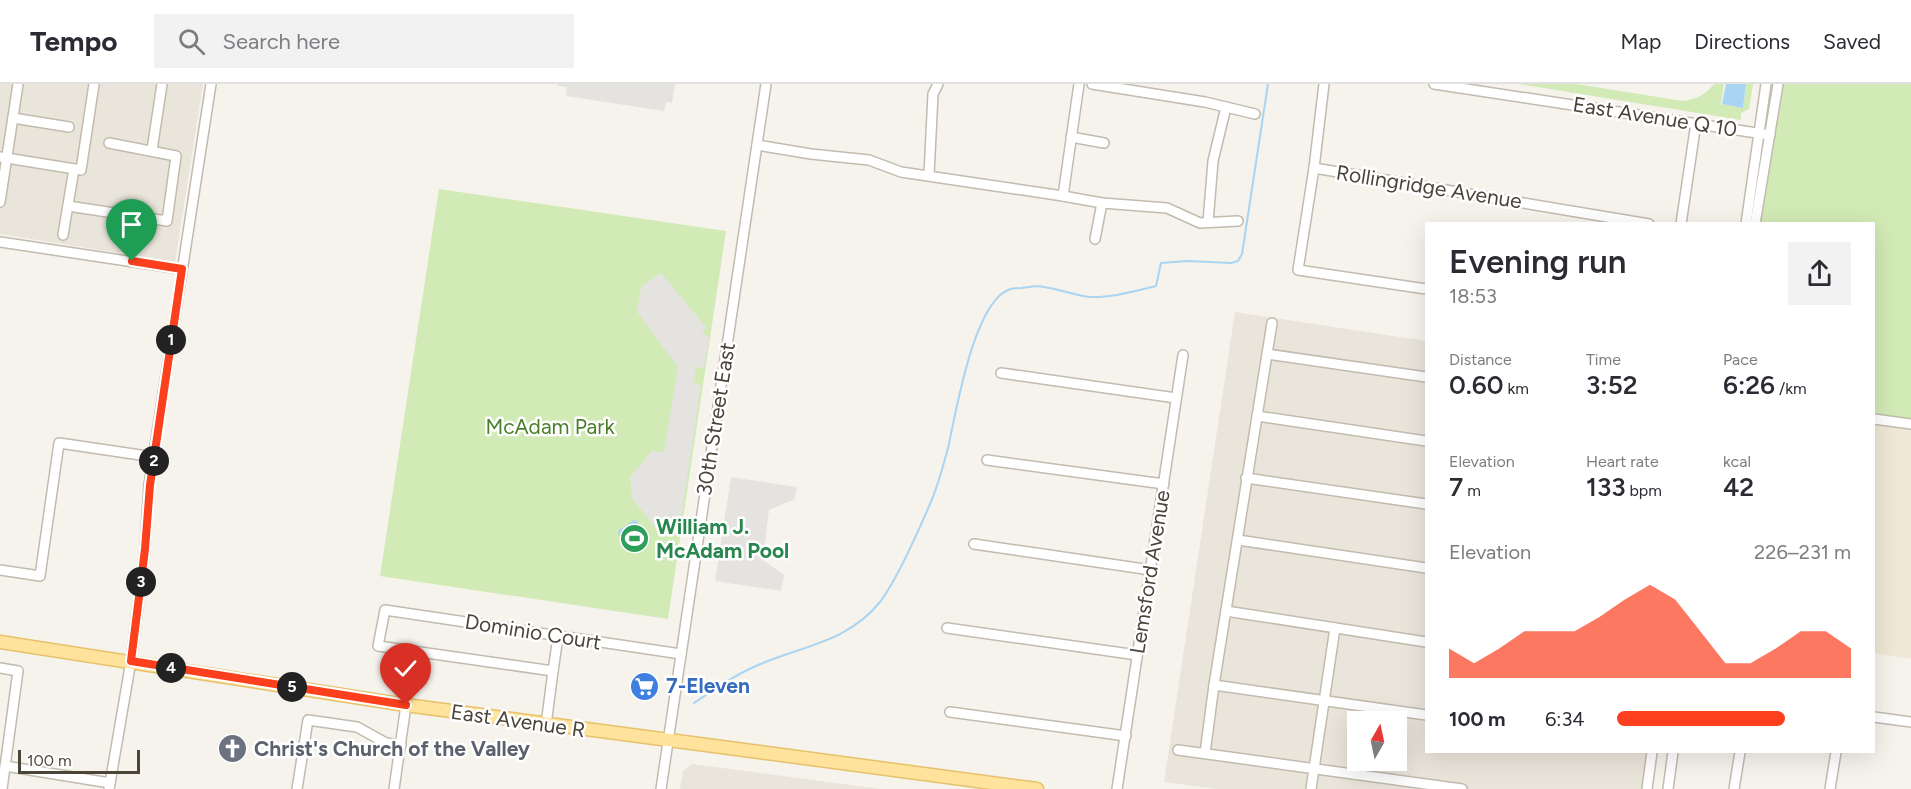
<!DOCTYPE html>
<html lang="en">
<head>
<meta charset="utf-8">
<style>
  :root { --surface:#fff; --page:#f2f2f3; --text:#2b2b33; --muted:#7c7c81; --line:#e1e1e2; --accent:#fc3f1d }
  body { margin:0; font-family:Figtree,sans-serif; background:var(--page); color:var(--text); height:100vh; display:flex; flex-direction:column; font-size:22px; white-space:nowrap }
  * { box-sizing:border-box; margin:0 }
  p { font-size:20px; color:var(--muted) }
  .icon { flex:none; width:33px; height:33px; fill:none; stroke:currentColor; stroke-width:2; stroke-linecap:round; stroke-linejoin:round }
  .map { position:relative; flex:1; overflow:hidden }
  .details { position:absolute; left:1425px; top:138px; width:450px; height:531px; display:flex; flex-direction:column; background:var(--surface); border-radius:0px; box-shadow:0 6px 24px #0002 }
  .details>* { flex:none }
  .needle { width:39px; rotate:9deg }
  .tools { position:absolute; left:1347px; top:627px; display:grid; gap:12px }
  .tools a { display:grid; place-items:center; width:60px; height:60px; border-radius:0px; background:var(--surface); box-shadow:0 6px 24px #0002; font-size:30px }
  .scale { position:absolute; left:18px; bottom:15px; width:122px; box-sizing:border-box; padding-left:6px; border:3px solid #4b4439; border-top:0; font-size:16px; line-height:21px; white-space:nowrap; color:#4b4439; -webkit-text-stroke:4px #fff; paint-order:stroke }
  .pin { position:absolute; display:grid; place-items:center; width:51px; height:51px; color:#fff; margin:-62px -26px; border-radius:50% 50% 50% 0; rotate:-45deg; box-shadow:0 0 6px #0007 }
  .pin .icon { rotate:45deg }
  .km { position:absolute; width:30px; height:30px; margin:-15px; border-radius:50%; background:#222; color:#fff; font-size:16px; line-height:30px; text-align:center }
  .round { display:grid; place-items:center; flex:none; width:63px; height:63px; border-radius:0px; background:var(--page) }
  .head { display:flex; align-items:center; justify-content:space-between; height:102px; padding:0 24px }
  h1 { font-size:33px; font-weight:600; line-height:45px }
  .stats { display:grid; grid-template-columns:repeat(3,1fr); gap:9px; height:102px; padding:6px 24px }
  .stats div { display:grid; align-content:center }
  .stats b { font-size:26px; font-weight:600 }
  .stats small { font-size:16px; font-weight:400 }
  .stats p { font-size:16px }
  .chart { height:168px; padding:12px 24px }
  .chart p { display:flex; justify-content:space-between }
  .chart svg { width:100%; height:108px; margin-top:6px; fill:var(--accent); opacity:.7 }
  ul { padding:0 24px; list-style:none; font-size:20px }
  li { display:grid; grid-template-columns:96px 72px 1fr; align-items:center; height:45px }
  li i { height:15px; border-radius:8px; background:var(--accent) }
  header { display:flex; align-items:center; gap:36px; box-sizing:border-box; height:84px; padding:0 30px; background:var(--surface); border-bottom:2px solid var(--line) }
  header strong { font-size:28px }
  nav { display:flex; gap:33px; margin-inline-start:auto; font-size:21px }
  .search { width:420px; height:54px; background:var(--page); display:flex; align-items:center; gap:15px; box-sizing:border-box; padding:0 21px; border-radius:0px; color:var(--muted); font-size:22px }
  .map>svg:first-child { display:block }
  .residential { fill:#eae5da; fill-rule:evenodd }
  .education { fill:#efe8d6 }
  .green { fill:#d2eab5 }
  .parking { fill:#e5e3e0 }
  .water { fill:#a9d4f2 }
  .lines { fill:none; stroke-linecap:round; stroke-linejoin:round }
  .stream { stroke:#a9d4f2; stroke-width:2 }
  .minor-casing { stroke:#c2bbae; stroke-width:12 }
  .major-casing { stroke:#e6c16a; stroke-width:15 }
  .minor { stroke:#fff; stroke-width:9 }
  .major { stroke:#ffe39c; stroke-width:12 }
  .route-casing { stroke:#fff; stroke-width:12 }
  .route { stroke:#fc3f1d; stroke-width:8 }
  .labels { text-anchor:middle; stroke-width:5; stroke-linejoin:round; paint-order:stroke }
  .street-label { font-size:21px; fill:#4b4439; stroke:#fff }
  .park-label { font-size:21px; fill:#4a7f2a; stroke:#fff }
  .leisure-label { font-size:21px; font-weight:bold; fill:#27864d; stroke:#fff; text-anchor:start }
  .shop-label { font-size:21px; font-weight:bold; fill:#366cbe; stroke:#fff; text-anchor:start }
  .worship-label { font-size:21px; font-weight:bold; fill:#5b616d; stroke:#fff; text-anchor:start }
</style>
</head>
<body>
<header>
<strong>Tempo</strong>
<div class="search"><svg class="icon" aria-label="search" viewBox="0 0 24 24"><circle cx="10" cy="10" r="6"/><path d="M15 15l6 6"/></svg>Search here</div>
<nav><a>Map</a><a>Directions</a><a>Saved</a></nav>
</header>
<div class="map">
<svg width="1911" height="705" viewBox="0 0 1911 705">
  <rect width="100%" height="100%" fill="#f6f3ec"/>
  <g class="residential">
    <polygon points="0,0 203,0 175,178 0,150"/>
    <path d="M1235,228L1426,257V668H1656L1651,705H1217L1164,698ZM1358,638H1396V676H1358Z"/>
    <polygon points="692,680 880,705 680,705 683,687"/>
  </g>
  <polygon class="education" points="1874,340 1911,346 1911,575 1874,569"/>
  <g class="green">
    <path d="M1519,0H1576L1683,17C1697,15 1705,11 1714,0H1724L1721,20L1743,24L1746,0H1753L1749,25L1741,29V36Z"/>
    <polygon points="1780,0 1911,0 1911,346 1874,340 1874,140 1760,140"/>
    <polygon points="439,105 726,147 668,535 380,492"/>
  </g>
  <g class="parking">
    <polygon points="558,0 675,0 672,19 666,18 664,27 566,12 567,3 558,2"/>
    <polygon points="661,189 706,243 702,250 709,252 704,284 696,283 694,299 701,301 679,449 672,448 663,454 632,414 630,393 652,367 664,368 678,283 637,228 641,203"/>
    <polygon points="731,393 797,403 795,415 769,426 763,476 784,491 781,507 715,497"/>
  </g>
  <g class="water">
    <polygon points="1726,0 1746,0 1743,24 1722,20"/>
    <polygon points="634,436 637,437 649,460 636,469 619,451 618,447"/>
  </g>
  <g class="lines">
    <path class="stream" d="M694,619C714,606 734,591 756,582C800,562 847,559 880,518C898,494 918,448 930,420C938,402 943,383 948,364C956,329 973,221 1008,206C1012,204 1018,204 1022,204C1029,203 1037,201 1044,203C1059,205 1074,211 1089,213C1111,214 1135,207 1156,202L1161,179L1187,177L1231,179L1238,177L1242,170L1268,0"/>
    <defs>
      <g id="minor">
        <polyline points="1092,0 1205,18 1255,30"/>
        <polyline points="1324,0 1314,84 1298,186 1426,205"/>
        <polyline points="1434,0 1770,51"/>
        <polyline points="13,34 69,43"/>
        <polyline points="1071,53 1104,59"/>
        <polyline points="757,61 811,70 869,76 901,88 1063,112 1102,119 1167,124 1200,139 1238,137"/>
        <polyline points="152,66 162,0"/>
        <polyline points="0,73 81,86 94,0"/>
        <polyline points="1314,84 1649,140"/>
        <polyline points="929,91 933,10 938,0"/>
        <polyline points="1063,112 1079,0"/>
        <polyline points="0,118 18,0"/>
        <polyline points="68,122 167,137 176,72 109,59"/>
        <polyline points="1208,138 1213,77 1226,23"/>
        <polyline points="1681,140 1696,39"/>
        <polyline points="1746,140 1766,0"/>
        <polyline points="1755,140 1778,0"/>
        <polyline points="63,151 74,85"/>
        <polyline points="1095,155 1102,119"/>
        <polyline points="0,158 181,185"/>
        <polyline points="1267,270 1426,293"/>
        <polyline points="1001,289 1176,314"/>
        <polyline points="1257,332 1426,357"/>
        <polyline points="1874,335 1911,340"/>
        <polyline points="987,376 1164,400"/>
        <polyline points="1246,394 1426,420"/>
        <polyline points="1238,456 1426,484"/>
        <polyline points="974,460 1151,486"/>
        <polyline points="0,486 40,492 59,359 154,373"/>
        <polyline points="1226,527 1426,558"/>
        <polyline points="947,544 1137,571"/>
        <polyline points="558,553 553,587 378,562 385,526 681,570"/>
        <polyline points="0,584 18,587 2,705"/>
        <polyline points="1214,601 1426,631"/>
        <polyline points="950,628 1126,652"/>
        <polyline points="1874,633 1911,638"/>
        <polyline points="546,641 553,587"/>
        <polyline points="1178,666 1462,705"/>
        <polyline points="1205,669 1214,601 1272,239"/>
        <polyline points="5,682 110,699"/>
        <polyline points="109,705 131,577 145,465 149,401 211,0"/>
        <polyline points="297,705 308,636 357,643 386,659 401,661"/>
        <polyline points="394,705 406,621"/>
        <polyline points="661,705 766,0"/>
        <polyline points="1117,705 1183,271"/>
        <polyline points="1311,705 1335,544"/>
        <polyline points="1647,705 1652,668"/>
        <polyline points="1668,705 1673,668"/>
        <polyline points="1734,705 1740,668"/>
        <polyline points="1830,705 1836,668"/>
      </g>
      <polyline id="major" points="0,558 406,621 1037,705"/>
    </defs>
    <use href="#minor" class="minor-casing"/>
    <use href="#major" class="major-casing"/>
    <use href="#minor" class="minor"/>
    <use href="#major" class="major"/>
  </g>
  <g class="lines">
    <defs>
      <polyline id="route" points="132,177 182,185 150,401 145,465 131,577 406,621"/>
    </defs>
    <use href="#route" class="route-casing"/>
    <use href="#route" class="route"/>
  </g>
  <defs>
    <symbol id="stadium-disc" viewBox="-11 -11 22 22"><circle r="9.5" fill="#2e9e5b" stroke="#fff"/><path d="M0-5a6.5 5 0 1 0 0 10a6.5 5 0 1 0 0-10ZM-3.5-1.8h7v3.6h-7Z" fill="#fff"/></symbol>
    <symbol id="supermarket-disc" viewBox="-11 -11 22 22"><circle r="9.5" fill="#3f7fe0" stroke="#fff"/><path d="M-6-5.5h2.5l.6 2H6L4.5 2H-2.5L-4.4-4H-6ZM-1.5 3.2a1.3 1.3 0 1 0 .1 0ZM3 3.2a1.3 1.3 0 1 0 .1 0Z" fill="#fff"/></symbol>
    <symbol id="church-disc" viewBox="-11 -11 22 22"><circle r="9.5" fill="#6b7280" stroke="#fff"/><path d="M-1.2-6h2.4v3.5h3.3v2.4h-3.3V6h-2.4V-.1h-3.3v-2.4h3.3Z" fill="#fff"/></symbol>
  </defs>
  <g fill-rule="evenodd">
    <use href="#stadium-disc" x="618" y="438" width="33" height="33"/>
    <use href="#supermarket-disc" x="628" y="586" width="33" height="33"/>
    <use href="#church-disc" x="216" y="648" width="33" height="33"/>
  </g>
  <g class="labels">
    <g class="street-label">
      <text transform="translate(1655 33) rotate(9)" y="7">East Avenue Q 10</text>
      <text transform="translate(1429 103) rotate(9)" y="7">Rollingridge Avenue</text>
      <text transform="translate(716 335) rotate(-81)" y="7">30th Street East</text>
      <text transform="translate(1150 488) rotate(-81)" y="7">Lemsford Avenue</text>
      <text transform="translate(533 548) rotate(9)" y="7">Dominio Court</text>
      <text transform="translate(518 637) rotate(8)" y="7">East Avenue R</text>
    </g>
    <g class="park-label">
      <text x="550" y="350">McAdam Park</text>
    </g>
    <g class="leisure-label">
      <text x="656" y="450">William J.<tspan x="656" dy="24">McAdam Pool</tspan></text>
    </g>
    <g class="shop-label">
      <text x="666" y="609">7-Eleven</text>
    </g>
    <g class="worship-label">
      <text x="254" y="672">Christ's Church of the Valley</text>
    </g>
  </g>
</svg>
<div class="tools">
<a><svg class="needle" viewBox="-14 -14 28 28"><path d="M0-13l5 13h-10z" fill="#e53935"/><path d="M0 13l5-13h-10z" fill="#7c7c81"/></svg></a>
</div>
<div class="scale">100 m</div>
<div class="pin" style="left:132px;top:177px;background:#1e9e55"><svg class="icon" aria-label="arrive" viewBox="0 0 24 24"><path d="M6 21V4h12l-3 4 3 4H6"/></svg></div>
<div class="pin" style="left:406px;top:621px;background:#d93025"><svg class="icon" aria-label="check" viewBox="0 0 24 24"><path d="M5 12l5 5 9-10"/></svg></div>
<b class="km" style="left:171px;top:256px">1</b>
<b class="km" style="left:154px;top:377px">2</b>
<b class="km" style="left:141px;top:498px">3</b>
<b class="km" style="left:171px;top:584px">4</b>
<b class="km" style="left:292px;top:603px">5</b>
<section class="details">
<div class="head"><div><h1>Evening run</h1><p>18:53</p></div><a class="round"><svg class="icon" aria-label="share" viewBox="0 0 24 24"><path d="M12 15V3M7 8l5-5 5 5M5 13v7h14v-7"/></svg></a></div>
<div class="stats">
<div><p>Distance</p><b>0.60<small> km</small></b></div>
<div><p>Time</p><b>3:52</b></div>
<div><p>Pace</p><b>6:26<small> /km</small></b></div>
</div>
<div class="stats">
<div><p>Elevation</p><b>7<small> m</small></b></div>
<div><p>Heart rate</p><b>133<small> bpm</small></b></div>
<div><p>kcal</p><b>42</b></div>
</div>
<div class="chart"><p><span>Elevation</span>226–231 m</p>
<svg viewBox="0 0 160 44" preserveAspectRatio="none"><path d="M0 44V32L10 38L20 32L30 25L40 25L50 25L60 19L70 12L80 6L90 12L100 25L110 38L120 38L130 32L140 25L150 25L160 32V44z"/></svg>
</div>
<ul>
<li><b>100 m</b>6:34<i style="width:72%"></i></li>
</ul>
</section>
</div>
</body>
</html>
